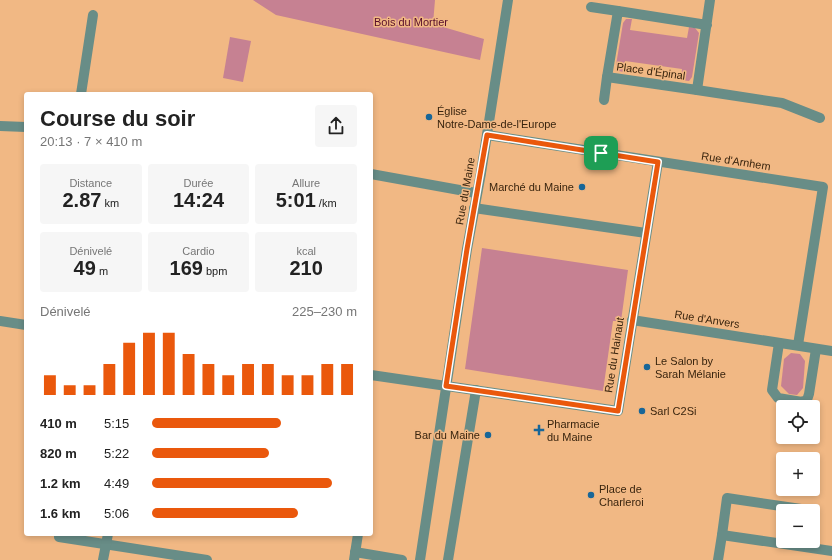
<!DOCTYPE html>
<html lang="fr">
<head>
<meta charset="utf-8">
<style>
  :root { --surface:#fff; --page:#f6f6f6; --text:#222; --muted:#767676; --accent:#ea580c }
  body { margin:0; font-family:Helvetica,sans-serif; background:var(--page); color:var(--text); height:100vh; display:flex; flex-direction:column; font-size:15px; white-space:nowrap }
  * { box-sizing:border-box; margin:0 }
  p { font-size:13px; color:var(--muted) }
  .icon { flex:none; width:22px; height:22px; fill:none; stroke:currentColor; stroke-width:2; stroke-linecap:round; stroke-linejoin:round }
  .map { position:relative; flex:1; overflow:hidden }
  .sheet { position:absolute; left:24px; top:92px; width:349px; height:444px; display:flex; flex-direction:column; background:var(--surface); border-radius:4px; box-shadow:0 2px 6px #0003 }
  .sheet>* { flex:none }
  .controls { position:absolute; left:776px; top:400px; display:grid; gap:8px }
  .controls a { display:grid; place-items:center; width:44px; height:44px; border-radius:4px; background:var(--surface); box-shadow:0 2px 6px #0003; font-size:20px }
  .pin { position:absolute; display:grid; place-items:center; width:34px; height:34px; color:#fff; margin:-17px; border-radius:8px; box-shadow:0 2px 6px #0006 }
  .round { display:grid; place-items:center; flex:none; width:42px; height:42px; border-radius:4px; background:var(--page) }
  .summary { display:flex; align-items:center; justify-content:space-between; height:68px; padding:0 16px }
  h1 { font-size:22px; font-weight:700; line-height:30px }
  .stats { display:grid; grid-template-columns:repeat(3,1fr); gap:6px; height:68px; padding:4px 16px }
  .stats div { display:grid; align-content:center; border-radius:4px; background:var(--page); text-align:center }
  .stats b { font-size:20px; font-weight:700 }
  .stats small { font-size:11px; font-weight:400 }
  .stats p { font-size:11px }
  .chart { height:112px; padding:8px 16px }
  .chart p { display:flex; justify-content:space-between }
  .chart svg { width:100%; height:72px; margin-top:4px; stroke:var(--accent); stroke-width:6 }
  ul { padding:0 16px; list-style:none; font-size:13px }
  li { display:grid; grid-template-columns:64px 48px 1fr; align-items:center; height:30px }
  li i { height:10px; border-radius:5px; background:var(--accent) }
  .map>svg:first-child { display:block }
  .green { fill:#c68192 }
  .lines { fill:none; stroke-linecap:round; stroke-linejoin:round }
  .minor { stroke:#688d87; stroke-width:10 }
  .route-casing { stroke:#fff; stroke-width:8 }
  .route { stroke:#ea580c; stroke-width:5 }
  .poi-dot { fill:#186698; stroke:#f1b884; stroke-width:1.5 }
  .labels { text-anchor:middle; stroke-width:3; stroke-linejoin:round; paint-order:stroke }
  .park-label { font-size:11px; fill:#580d2a; stroke:#f1b884 }
  .street-label { font-size:11px; fill:#39240e; stroke:#f1b884 }
  .poi-label { font-size:11px; fill:#39240e; stroke:#f1b884; text-anchor:start }
</style>
</head>
<body>
<div class="map">
<svg width="832" height="560" viewBox="0 0 832 560">
  <rect width="100%" height="100%" fill="#f1b884"/>
  <g class="green">
    <polygon points="253,0 435,0 433,24 484,39 480,60 276,15"/>
    <polygon points="626,19 632,19 630,30 687,38 689,27 695,28 699,33 692,77 689,81 681,80 682,69 625,61 623,72 619,71 616,65 623,23"/>
    <polygon points="230,37 251,41 243,82 223,78"/>
    <polygon points="482,248 628,270 621,321 613,321 603,391 465,369"/>
    <polygon points="791,353 800,354 805,361 803,388 797,395 789,394 781,386 784,359"/>
  </g>
  <g class="lines">
    <g class="minor">
      <polyline points="591,7 618,11"/>
      <polyline points="707,25 618,11 607,77 697,90 710,0"/>
      <polyline points="697,90 782,103 820,118"/>
      <polyline points="81,94 93,15"/>
      <polyline points="604,100 607,77"/>
      <polyline points="0,126 26,127"/>
      <polyline points="487,135 823,187 798,345"/>
      <polyline points="371,174 476,193"/>
      <polyline points="474,208 646,233"/>
      <polyline points="632,320 832,351"/>
      <polyline points="0,321 26,325"/>
      <polyline points="779,343 772,390 778,398 802,402 807,400 809,394 816,349"/>
      <polyline points="371,375 618,411 658,162"/>
      <polyline points="722,535 727,498 801,509 801,511"/>
      <polyline points="59,537 207,560"/>
      <polyline points="355,552 402,560"/>
      <polyline points="103,560 108,534"/>
      <polyline points="354,560 358,534"/>
      <polyline points="420,560 467,249 481,173 508,0"/>
      <polyline points="448,560 476,390"/>
      <polyline points="718,560 722,535 832,551"/>
    </g>
  </g>
  <g class="lines">
    <defs>
      <polygon id="route" points="487,135 658,162 618,411 446,386 467,249"/>
    </defs>
    <use href="#route" class="route-casing"/>
    <use href="#route" class="route"/>
  </g>
  <g class="poi-dot">
    <circle cx="429" cy="117" r="4"/>
    <circle cx="582" cy="187" r="4"/>
    <circle cx="647" cy="367" r="4"/>
    <circle cx="642" cy="411" r="4"/>
    <path d="M537 424h4v4h4v4h-4v4h-4v-4h-4v-4h4z"/>
    <circle cx="488" cy="435" r="4"/>
    <circle cx="591" cy="495" r="4"/>
  </g>
  <g class="labels">
    <g class="park-label">
      <text x="411" y="26">Bois du Mortier</text>
    </g>
    <g class="street-label">
      <text transform="translate(651 71) rotate(8)" y="4">Place d'Épinal</text>
      <text transform="translate(736 161) rotate(9)" y="4">Rue d'Arnhem</text>
      <text transform="translate(465 191) rotate(-80)" y="4">Rue du Maine</text>
      <text transform="translate(707 319) rotate(9)" y="4">Rue d'Anvers</text>
      <text transform="translate(614 355) rotate(-81)" y="4">Rue du Hainaut</text>
    </g>
    <g class="poi-label">
      <text x="437" y="115">Église<tspan x="437" dy="13">Notre-Dame-de-l'Europe</tspan></text>
      <text x="574" y="191" text-anchor="end">Marché du Maine</text>
      <text x="655" y="365">Le Salon by<tspan x="655" dy="13">Sarah Mélanie</tspan></text>
      <text x="650" y="415">Sarl C2Si</text>
      <text x="547" y="428">Pharmacie<tspan x="547" dy="13">du Maine</tspan></text>
      <text x="480" y="439" text-anchor="end">Bar du Maine</text>
      <text x="599" y="493">Place de<tspan x="599" dy="13">Charleroi</tspan></text>
    </g>
  </g>
</svg>
<div class="controls">
<a><svg class="icon" aria-label="locate" viewBox="0 0 24 24"><circle cx="12" cy="12" r="6"/><path d="M12 2v4M12 18v4M2 12h4M18 12h4"/></svg></a>
<a>+</a>
<a>−</a>
</div>
<div class="pin" style="left:601px;top:153px;background:#1e9e55"><svg class="icon" aria-label="arrive" viewBox="0 0 24 24"><path d="M6 21V4h12l-3 4 3 4H6"/></svg></div>
<section class="sheet">
<div class="summary"><div><h1>Course du soir</h1><p>20:13 · 7 × 410 m</p></div><a class="round"><svg class="icon" aria-label="share" viewBox="0 0 24 24"><path d="M12 15V3M7 8l5-5 5 5M5 13v7h14v-7"/></svg></a></div>
<div class="stats">
<div><p>Distance</p><b>2.87<small> km</small></b></div>
<div><p>Durée</p><b>14:24</b></div>
<div><p>Allure</p><b>5:01<small> /km</small></b></div>
</div>
<div class="stats">
<div><p>Dénivelé</p><b>49<small> m</small></b></div>
<div><p>Cardio</p><b>169<small> bpm</small></b></div>
<div><p>kcal</p><b>210</b></div>
</div>
<div class="chart"><p><span>Dénivelé</span>225–230 m</p>
<svg viewBox="0 0 160 44" preserveAspectRatio="none"><path d="M5 44V32M15 44V38M25 44V38M35 44V25M45 44V12M55 44V6M65 44V6M75 44V19M85 44V25M95 44V32M105 44V25M115 44V25M125 44V32M135 44V32M145 44V25M155 44V25"/></svg>
</div>
<ul>
<li><b>410 m</b>5:15<i style="width:63%"></i></li>
<li><b>820 m</b>5:22<i style="width:57%"></i></li>
<li><b>1.2 km</b>4:49<i style="width:88%"></i></li>
<li><b>1.6 km</b>5:06<i style="width:71%"></i></li>
</ul>
</section>
</div>
</body>
</html>
